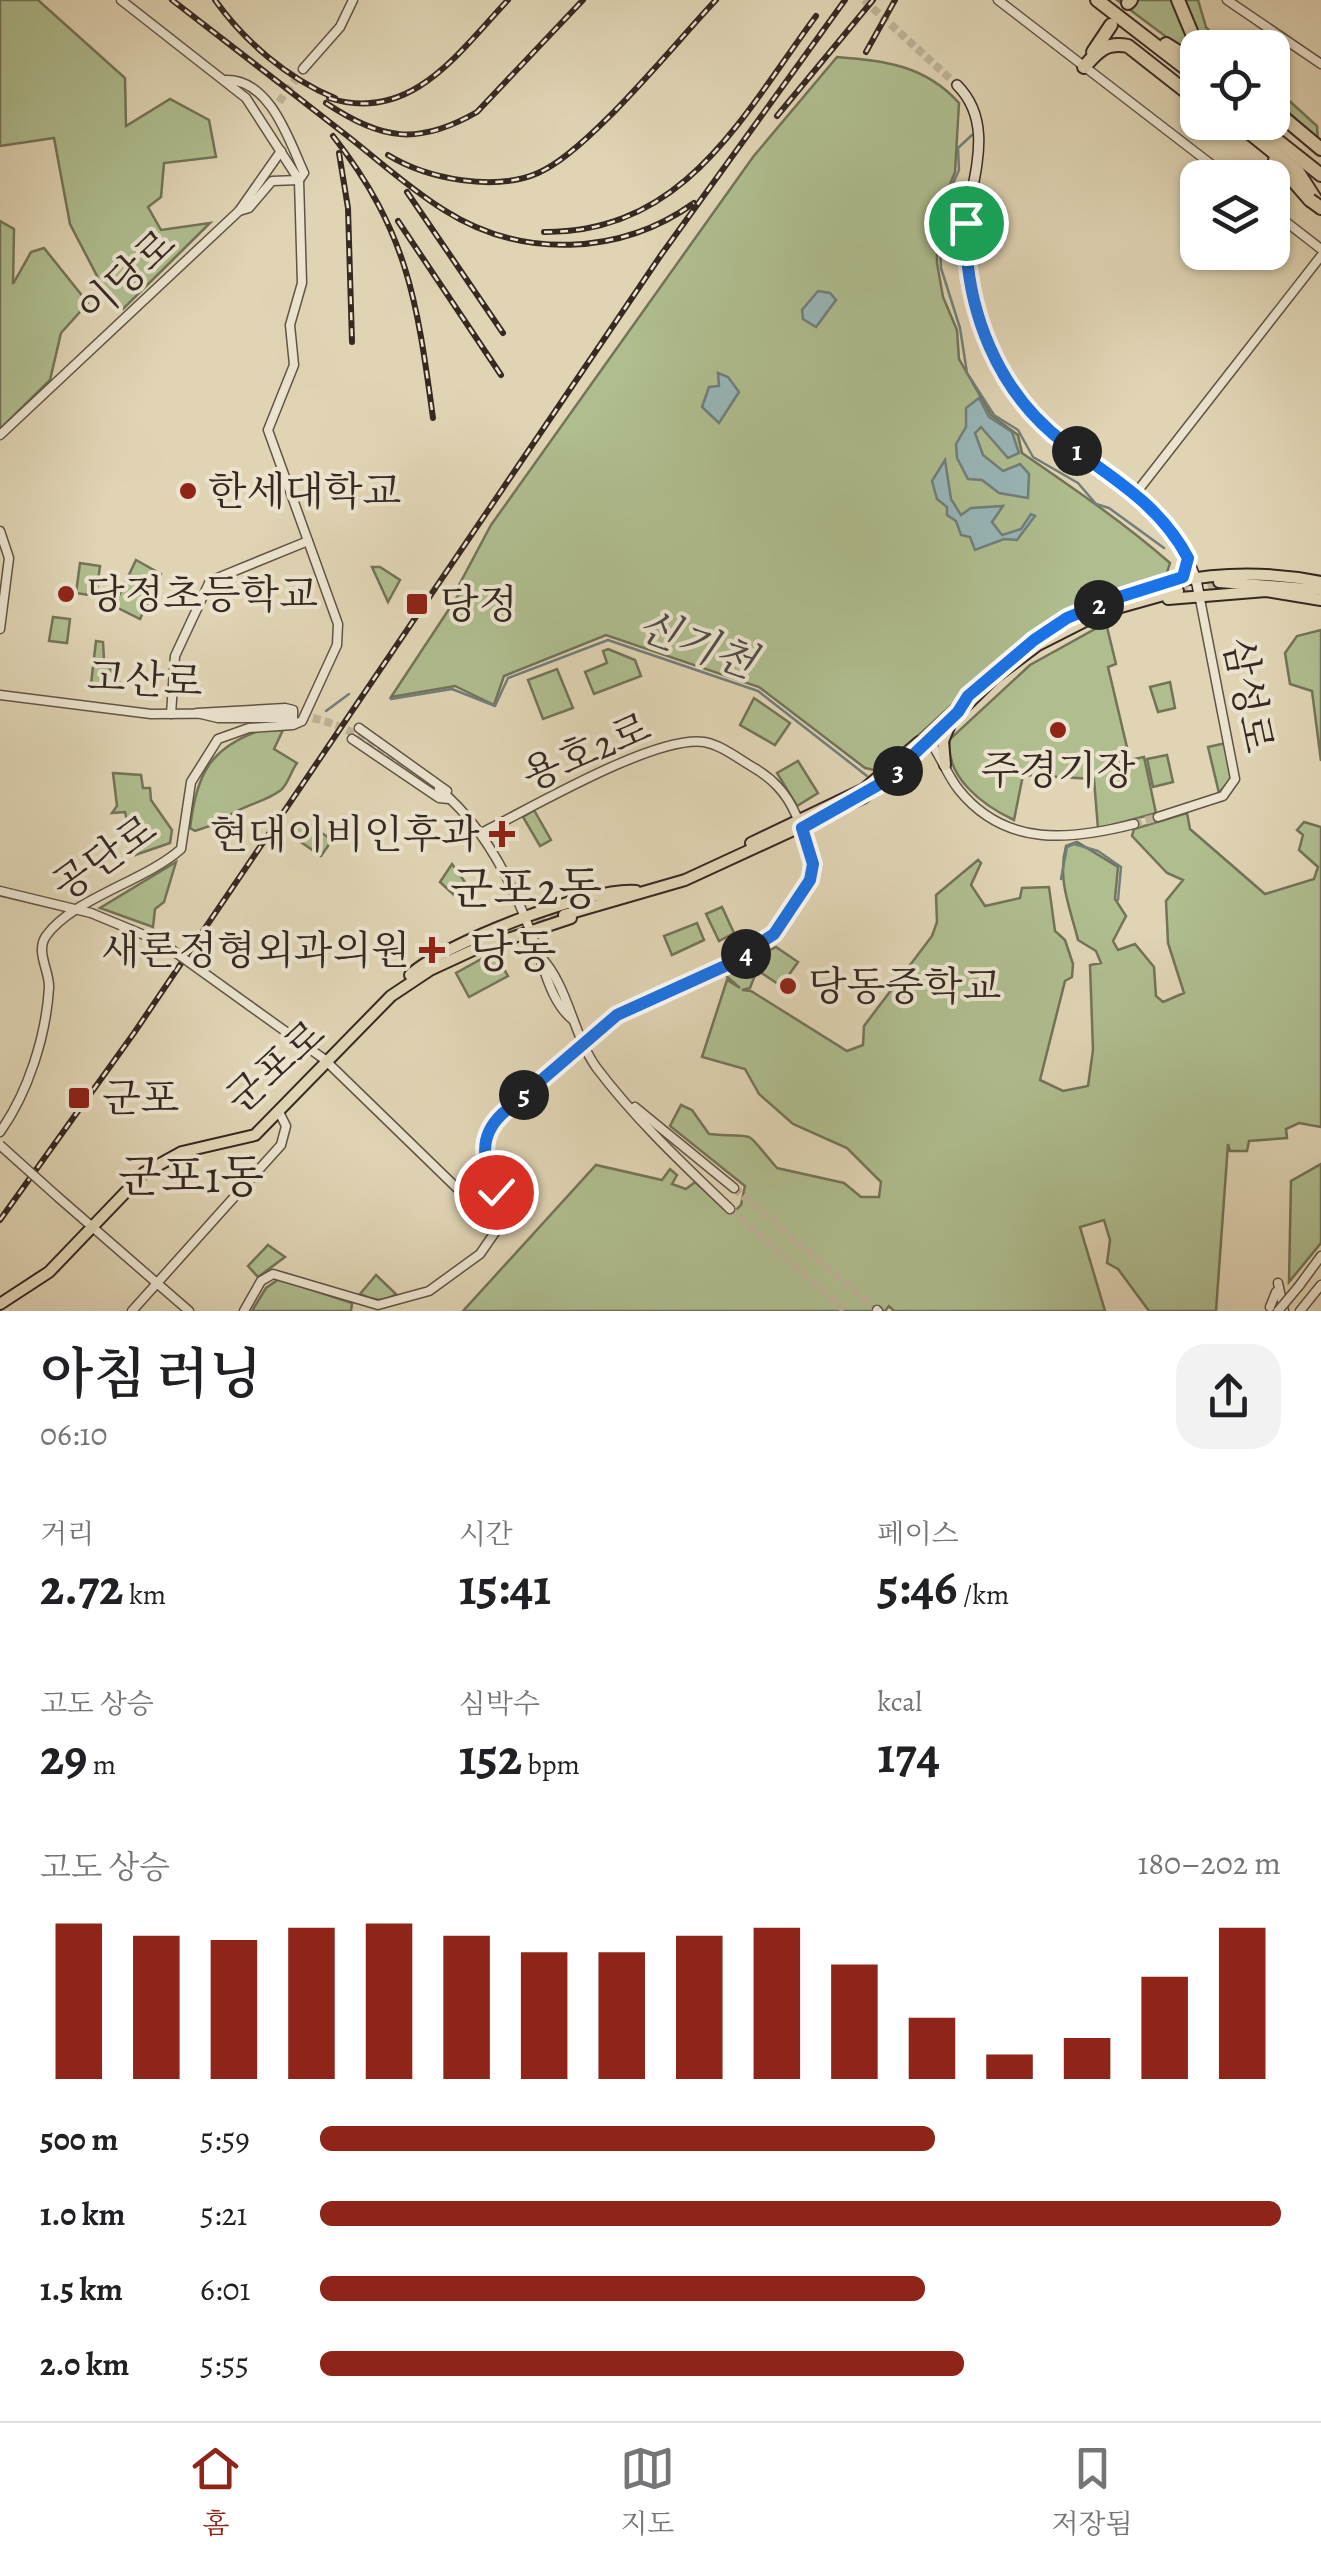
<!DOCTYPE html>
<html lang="ko">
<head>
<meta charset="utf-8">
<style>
  :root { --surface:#fff; --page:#f2f2f2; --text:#202124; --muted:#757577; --line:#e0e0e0; --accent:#8f2418 }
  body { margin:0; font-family:Alegreya,"Noto Serif KR",serif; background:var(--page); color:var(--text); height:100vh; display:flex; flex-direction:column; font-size:38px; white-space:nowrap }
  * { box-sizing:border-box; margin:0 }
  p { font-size:32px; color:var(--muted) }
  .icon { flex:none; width:55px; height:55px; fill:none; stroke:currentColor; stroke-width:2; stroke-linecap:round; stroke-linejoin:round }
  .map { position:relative; height:1311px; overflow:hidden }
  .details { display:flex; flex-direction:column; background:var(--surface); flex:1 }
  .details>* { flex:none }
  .controls { position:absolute; left:1180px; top:30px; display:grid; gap:20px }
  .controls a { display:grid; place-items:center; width:110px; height:110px; border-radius:20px; background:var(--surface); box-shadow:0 2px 8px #0004; font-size:50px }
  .pin { position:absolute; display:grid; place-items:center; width:85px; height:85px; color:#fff; margin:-42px; border:5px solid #fff; border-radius:50%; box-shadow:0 2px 10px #0007 }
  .km { position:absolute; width:50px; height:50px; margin:-25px; border-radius:50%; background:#222; color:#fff; font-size:28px; line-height:50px; text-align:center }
  .round { display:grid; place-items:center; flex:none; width:105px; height:105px; border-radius:30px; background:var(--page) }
  .headline { display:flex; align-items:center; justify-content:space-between; height:170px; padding:0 40px }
  h1 { font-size:55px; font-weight:600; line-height:75px }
  .stats { display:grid; grid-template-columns:repeat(3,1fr); gap:15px; height:170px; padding:10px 40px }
  .stats div { display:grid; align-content:center }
  .stats b { font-size:50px; font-weight:600 }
  .stats small { font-size:28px; font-weight:400 }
  .stats p { font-size:28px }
  .chart { height:280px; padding:20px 40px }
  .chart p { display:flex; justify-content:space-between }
  .chart svg { width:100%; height:180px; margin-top:10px; stroke:var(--accent); stroke-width:6 }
  ul { padding:0 40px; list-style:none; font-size:32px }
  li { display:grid; grid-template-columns:160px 120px 1fr; align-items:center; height:75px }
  li i { height:25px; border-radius:12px; background:var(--accent) }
  .tab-bar { display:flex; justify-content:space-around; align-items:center; height:140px; border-top:2px solid var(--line); background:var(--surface); font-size:28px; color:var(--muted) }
  .tab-bar a { display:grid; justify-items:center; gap:5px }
  .tab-bar .selected { color:var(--accent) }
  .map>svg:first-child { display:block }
  .green { fill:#afbd8f; stroke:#737358; stroke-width:2.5 }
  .water { fill:#98b6b8; stroke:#717e7c; stroke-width:2.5 }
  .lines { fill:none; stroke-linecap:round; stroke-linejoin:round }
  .stream { stroke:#717e7c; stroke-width:2.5 }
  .tertiary-tunnel { stroke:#beb297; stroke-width:8; stroke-dasharray:8 4; stroke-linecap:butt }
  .primary-tunnel { stroke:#beb297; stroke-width:10; stroke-dasharray:10 5; stroke-linecap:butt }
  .tertiary-casing { stroke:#615446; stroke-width:11 }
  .secondary-casing { stroke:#372922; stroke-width:12 }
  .primary-casing { stroke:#372922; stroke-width:14 }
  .motorway-casing { stroke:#372922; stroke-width:16 }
  .tertiary { stroke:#ebe3ce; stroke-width:8 }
  .secondary { stroke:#ebe3ce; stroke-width:9 }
  .primary { stroke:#e0d4b4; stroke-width:10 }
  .motorway { stroke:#e0d4b4; stroke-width:12 }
  .rail-casing { stroke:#372922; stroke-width:6 }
  .rail { stroke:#ebe3ce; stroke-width:2.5; stroke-dasharray:8; stroke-linecap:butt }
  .tertiary-bridge-casing { stroke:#615446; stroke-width:11; stroke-linecap:butt }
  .motorway-bridge-casing { stroke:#372922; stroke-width:16; stroke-linecap:butt }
  .tertiary-bridge { stroke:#ebe3ce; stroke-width:8 }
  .motorway-bridge { stroke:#e0d4b4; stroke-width:12 }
  .route-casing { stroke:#fff; stroke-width:20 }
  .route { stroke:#1a73e8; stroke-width:12 }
  .poi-dot { fill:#8f2418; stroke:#ebe3ce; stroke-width:4 }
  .labels { text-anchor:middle; stroke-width:8; stroke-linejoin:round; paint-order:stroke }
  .street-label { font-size:40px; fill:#372922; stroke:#ebe3ce }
  .poi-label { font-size:40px; fill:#372922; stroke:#ebe3ce; text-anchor:start }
  .water-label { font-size:42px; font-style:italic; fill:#4f4c48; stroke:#ebe3ce }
  .quarter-label { font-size:45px; fill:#372922; stroke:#ebe3ce }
</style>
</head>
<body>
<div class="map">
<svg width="1321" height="1311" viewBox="0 0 1321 1311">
  <rect width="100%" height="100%" fill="#e0d4b4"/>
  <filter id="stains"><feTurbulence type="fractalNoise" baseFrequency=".002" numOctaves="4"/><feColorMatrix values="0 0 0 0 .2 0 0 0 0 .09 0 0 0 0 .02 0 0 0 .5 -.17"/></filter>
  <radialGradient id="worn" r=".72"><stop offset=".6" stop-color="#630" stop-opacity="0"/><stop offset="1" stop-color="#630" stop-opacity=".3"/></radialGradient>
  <g class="green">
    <polygon points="0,0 38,0 125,78 126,126 170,99 209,120 216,157 164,163 161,197 148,207 161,230 210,223 123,309 101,296 97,276 70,224 54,138 0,146"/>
    <polygon points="1117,0 1172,0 1197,50 1197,60"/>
    <polygon points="1182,0 1198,0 1206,27 1224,47 1201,47"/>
    <path d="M837,57C885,61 925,65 959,103L955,172L937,217V263L943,297L957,330L959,359L991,415L1018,435L1022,453C1073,488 1123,522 1170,563L1165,579L1068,613L998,663L879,771L865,768L759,687L606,635L504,676L494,705L455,686L391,697L461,591L459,585L491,525L753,157Z"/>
    <polygon points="1272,85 1317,126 1318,142 1273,97"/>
    <polygon points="0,221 14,229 13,284 31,252 44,248 88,303 61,333 50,380 0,429"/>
    <polygon points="136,560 161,574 140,619 114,606"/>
    <polygon points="80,563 100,566 96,596 76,593"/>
    <polygon points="372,567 380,567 400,580 388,602"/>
    <polygon points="53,617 70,619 67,643 49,641"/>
    <path d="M1106,623L1116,664L1108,667L1130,760L1144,757L1156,813L1098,829L1094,779L1023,775L1014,820C984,806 944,777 950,739L1030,665Z"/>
    <polygon points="1321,630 1321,761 1312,691 1290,684 1285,653 1297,636"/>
    <polygon points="96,641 103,642 104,660 122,686 91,684"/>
    <polygon points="608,649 635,660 641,676 594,694 585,672 607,663 603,651"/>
    <polygon points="557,669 573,708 543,719 528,680"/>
    <polygon points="1170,682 1175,708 1158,712 1150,687"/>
    <polygon points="754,698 790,723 775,745 740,725"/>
    <path d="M261,730H283L274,749L297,763C291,771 288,784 281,790C266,802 243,805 227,817L222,814L210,826L195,831L190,828C197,774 209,748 261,730Z"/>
    <polygon points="1226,743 1231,779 1219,793 1208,747"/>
    <polygon points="1167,755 1173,782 1153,787 1147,759"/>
    <polygon points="798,761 818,793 797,806 777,773"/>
    <polygon points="113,773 141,775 143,788 150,788 151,800 172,830 170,843 135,855 125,812 112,813 117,806"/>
    <polygon points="534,810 551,840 540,846 523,817"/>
    <path d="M1187,813L1190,829L1265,894L1314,879L1318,867L1299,850L1303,835L1297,830L1304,822L1321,827V1127L1299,1123L1286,1129L1287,1138L1249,1141L1247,1151H1230L1228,1144L1216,1311H1149L1118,1269L1107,1263L1110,1240L1104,1220L1080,1227L1105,1311H894L889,1306L885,1311H463L596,1165L662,1180L670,1169L677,1175L672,1184L686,1189L695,1182L732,1214L741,1205L745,1186L670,1126L681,1105L692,1110L709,1134C762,1139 740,1126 777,1168L844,1183L861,1197H879L881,1182L847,1148L793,1124L759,1094L745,1069L702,1057L727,980L740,988L724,974L776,947L798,962L781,986L757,970L750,988L742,990L751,991L847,1051L863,1045L864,1026L932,936L937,922L936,895L978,860L981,863L971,885L985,906L1020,898L1022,888L1049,887L1055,931L1065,940L1073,964L1072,977L1065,981L1040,1080L1063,1091L1088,1086L1093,1050L1090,965L1101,963L1096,951L1078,940C1070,907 1057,880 1066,846L1077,842L1118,867L1115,899L1126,916L1113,941L1118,950L1135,944L1154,967L1156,996L1163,1002L1184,993L1168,943L1166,901L1183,880L1167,873L1132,836L1134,829Z"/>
    <polygon points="303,820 332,840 321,856 292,836"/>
    <polygon points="176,862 164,902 155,909 153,927 100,908"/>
    <polygon points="452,864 467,885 454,895 440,882"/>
    <polygon points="722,907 734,933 719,941 706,914"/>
    <polygon points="697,923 704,940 672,955 664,936"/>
    <polygon points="494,952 508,976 469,997 456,973"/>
    <polygon points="1321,1164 1321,1243 1289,1282 1291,1181"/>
    <polygon points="268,1245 285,1257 258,1277 248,1266"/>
    <path d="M376,1275L396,1294C383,1303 373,1300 360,1294Z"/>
    <polygon points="279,1279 352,1303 351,1311 252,1311 266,1288"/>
  </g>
  <g class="water">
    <polygon points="818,291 830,293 836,300 816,327 803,319 802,310"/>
    <polygon points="718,373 728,377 739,392 719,423 702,407 709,387 719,386"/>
    <polygon points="979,398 989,417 1012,432 1019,453 1008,458 981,427 975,433 983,455 1003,471 1020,464 1029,474 1028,498 999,493 982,480 968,479 957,458 956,444 966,427 966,408"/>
    <polygon points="945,460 951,499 961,515 971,508 1003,506 992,522 1002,535 1021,529 1031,514 1035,516 1017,540 1004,539 975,550 970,537 961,535 956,521 947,515 947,507 937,499 932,481"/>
  </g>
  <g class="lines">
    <g class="stream">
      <polyline points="972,135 958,148 959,170 939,215 941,268 960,328 967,373 994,415 1018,430 1033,457 1078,483 1096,504 1109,508 1164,548"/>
      <polyline points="391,699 452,689 495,706 508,678 608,640 758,691 867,776"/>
      <polyline points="326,711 349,694"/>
      <polyline points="1061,879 1067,847 1074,844 1098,851 1121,867 1118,900"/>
    </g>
    <g class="tertiary-tunnel">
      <polyline points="864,0 957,85"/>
      <polyline points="279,102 303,69"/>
      <path d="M301,716C350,722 389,756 429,782"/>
      <polyline points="1134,824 1158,817"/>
      <polyline points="734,1188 877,1310"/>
      <polyline points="730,1209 846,1311"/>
    </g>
    <g class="primary-tunnel">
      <polyline points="1178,591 1219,586"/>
      <polyline points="521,924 563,911"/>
    </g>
    <defs>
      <g id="tertiary">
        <polyline points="998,0 1229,178"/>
        <polyline points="1227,0 1321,64"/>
        <polyline points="303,69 340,27 353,0"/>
        <path d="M226,80C270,79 289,140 304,173L299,180"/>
        <polyline points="239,211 249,208 272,181 299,180"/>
        <polyline points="1272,211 1321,249"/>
        <polyline points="0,435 239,211 281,151"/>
        <polyline points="1136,493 1321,256"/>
        <polyline points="0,531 9,558 0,629"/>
        <polyline points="0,695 151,714 287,713"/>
        <polygon points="285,708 293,710 293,718 218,718 197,713"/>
        <polyline points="171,714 175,656 210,581 308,541"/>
        <polyline points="359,728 447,791"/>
        <path d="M926,736C940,753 946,774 959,790C1006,848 1071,840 1134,824"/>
        <polyline points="352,739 439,798 449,799"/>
        <path d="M439,789C487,828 518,894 538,952C546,975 553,1004 573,1020"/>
        <polyline points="1158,817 1223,796 1235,779 1199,594"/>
        <polyline points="0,891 91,913"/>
        <path d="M540,956C569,987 572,1033 596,1067C635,1119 683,1164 730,1209"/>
        <polyline points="250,1006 324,1059 498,1228"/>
        <polyline points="635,1107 734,1188"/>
        <path d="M0,1132C28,1093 46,1036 49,988C50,971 35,952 46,936C72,899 145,881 181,849L191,782L218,739L249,728L293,725L302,721L337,645L338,624L268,430L294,365L290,325L302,283L299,180L246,98L121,0"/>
        <polyline points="59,1198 189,1311"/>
        <polyline points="1278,1283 1284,1311"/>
        <polyline points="1299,1286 1321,1256"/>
        <polyline points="1270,1307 1276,1292"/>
        <polyline points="877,1310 878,1311"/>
        <polyline points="132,1311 281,1145 286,1126 280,1114"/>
        <path d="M244,1311L261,1281L273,1274L378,1305L429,1291L480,1254L498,1228L496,1192L483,1151L491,1125C525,1093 578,1037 617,1015C668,986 746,974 783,925C815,884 819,862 796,815C786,792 772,778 751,766C736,757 721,745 704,742C654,735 528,810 481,833"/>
        <polyline points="1300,1311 1321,1285"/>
      </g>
      <path id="secondary" d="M957,85C1003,131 961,197 965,253C968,291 983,337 1000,371C1045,466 1179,481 1199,594"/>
      <g id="primary">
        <polyline points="1219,582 1321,590"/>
        <polyline points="1168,599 1266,591 1321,600"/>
        <path d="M1037,638C1123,583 1222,562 1321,582"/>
        <polyline points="945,765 943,741 949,727"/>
        <polyline points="751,843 864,789 919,742"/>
        <polyline points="564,915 685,880 863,798 908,763 994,678 1038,645 1103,612 1178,591"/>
        <polyline points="493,944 571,918"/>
        <path d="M410,975C442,944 592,886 636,891"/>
        <polyline points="0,1304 49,1272 144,1173 182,1152 255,1135 391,996 430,970 497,939"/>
      </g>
      <g id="motorway">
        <polyline points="1097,0 1198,78"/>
        <polyline points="1178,0 1198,48"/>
        <polyline points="1128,3 1131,0"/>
        <polyline points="1166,44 1198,64"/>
        <polyline points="1093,52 1111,25"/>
        <path d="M1084,67C1098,51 1106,42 1128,46L1198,101"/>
        <polyline points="1272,108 1321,149"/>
        <polyline points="1236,122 1298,172 1321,208"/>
        <polyline points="1254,122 1321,175"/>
        <polyline points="1275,160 1310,200"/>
      </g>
    </defs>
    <use href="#tertiary" class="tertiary-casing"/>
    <use href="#secondary" class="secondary-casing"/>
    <use href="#primary" class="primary-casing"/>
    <use href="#motorway" class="motorway-casing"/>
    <use href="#tertiary" class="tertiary"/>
    <use href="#secondary" class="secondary"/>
    <use href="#primary" class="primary"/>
    <use href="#motorway" class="motorway"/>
    <defs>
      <g id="rail">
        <path d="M172,0C229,44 285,87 341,131C375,157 407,187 444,210C521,259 620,256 694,203"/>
        <path d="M215,0C244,41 288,79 335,98"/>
        <polyline points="866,52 895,0"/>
        <path d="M329,98C411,124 458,53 508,0"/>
        <path d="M326,103C381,140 418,146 477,112L583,0"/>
        <polyline points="777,116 873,0"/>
        <path d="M333,136C408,232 417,301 433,418"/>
        <polyline points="339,153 348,208 352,342"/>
        <path d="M388,155C427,179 495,192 538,173C588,152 675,43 716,0"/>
        <polyline points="407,192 503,333"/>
        <polyline points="398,221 501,375"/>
        <path d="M544,232C685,233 742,116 816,16"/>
        <polyline points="0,1220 134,1033 661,255 845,0"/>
      </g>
    </defs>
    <use href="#rail" class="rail-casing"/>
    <use href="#rail" class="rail"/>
    <defs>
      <g id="tertiary-bridge">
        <polyline points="91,913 161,942 250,1006"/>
        <polyline points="0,1145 59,1198"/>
        <polyline points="1278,1311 1299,1286"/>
      </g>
      <polyline id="motorway-bridge" points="1310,200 1321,208"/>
    </defs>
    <use href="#tertiary-bridge" class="tertiary-bridge-casing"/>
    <use href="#motorway-bridge" class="motorway-bridge-casing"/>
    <use href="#tertiary-bridge" class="tertiary-bridge"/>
    <use href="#motorway-bridge" class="motorway-bridge"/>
  </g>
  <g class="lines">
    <defs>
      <path id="route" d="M496,1192C485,1162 476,1139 502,1114L617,1015L725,966L774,934L810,880L813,864L802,828L887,780L958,712L968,696L1034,640L1067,618L1110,600L1183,577L1188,558C1160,505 1113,478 1066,444C997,393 964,308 966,223"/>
    </defs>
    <use href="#route" class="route-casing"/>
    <use href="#route" class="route"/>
  </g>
  <g class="poi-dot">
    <circle cx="188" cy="491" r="10"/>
    <circle cx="66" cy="594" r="10"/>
    <rect x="405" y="592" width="24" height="24" rx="5"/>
    <circle cx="1058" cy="730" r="10"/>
    <path d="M497 819h10v10h10v10h-10v10h-10v-10h-10v-10h10z"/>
    <path d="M427 935h10v10h10v10h-10v10h-10v-10h-10v-10h10z"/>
    <circle cx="788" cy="986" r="10"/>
    <rect x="67" y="1086" width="24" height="24" rx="5"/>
  </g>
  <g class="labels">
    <g class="street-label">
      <text transform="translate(126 276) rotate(-43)" y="14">이당로</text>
      <text transform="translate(145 679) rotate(3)" y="14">고산로</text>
      <text transform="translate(1249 695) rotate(79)" y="14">삼성로</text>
      <text transform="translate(586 751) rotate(-23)" y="14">용호2로</text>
      <text transform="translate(104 857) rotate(-35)" y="14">공단로</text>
      <text transform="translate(275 1066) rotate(-42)" y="14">군포로</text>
    </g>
    <g class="poi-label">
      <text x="208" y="505">한세대학교</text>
      <text x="86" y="608">당정초등학교</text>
      <text x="440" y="618">당정</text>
      <text x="1058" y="784" text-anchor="middle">주경기장</text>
      <text x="480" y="848" text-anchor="end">현대이비인후과</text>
      <text x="410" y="964" text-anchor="end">새론정형외과의원</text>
      <text x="808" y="1000">당동중학교</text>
      <text x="102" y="1112">군포</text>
    </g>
    <g class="water-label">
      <text transform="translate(697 643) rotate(20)" y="15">신기천</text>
    </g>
    <g class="quarter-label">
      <text x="526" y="904">군포2동</text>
      <text x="513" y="967">당동</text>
      <text x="191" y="1192">군포1동</text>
    </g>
  </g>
  <rect width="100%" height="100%" filter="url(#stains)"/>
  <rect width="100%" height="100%" fill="url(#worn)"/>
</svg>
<div class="controls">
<a><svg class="icon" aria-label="locate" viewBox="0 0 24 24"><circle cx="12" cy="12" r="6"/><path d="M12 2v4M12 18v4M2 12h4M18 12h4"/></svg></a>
<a><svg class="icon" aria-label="layers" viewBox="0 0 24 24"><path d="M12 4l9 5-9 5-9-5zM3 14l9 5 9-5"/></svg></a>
</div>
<div class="pin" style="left:966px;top:223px;background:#1e9e55"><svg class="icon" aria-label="arrive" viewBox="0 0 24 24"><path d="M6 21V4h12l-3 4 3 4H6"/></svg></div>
<div class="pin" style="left:496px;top:1192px;background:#d93025"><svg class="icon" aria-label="check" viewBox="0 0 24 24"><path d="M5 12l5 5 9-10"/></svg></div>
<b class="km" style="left:1077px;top:451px">1</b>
<b class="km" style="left:1099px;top:605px">2</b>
<b class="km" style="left:898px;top:771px">3</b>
<b class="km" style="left:746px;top:954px">4</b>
<b class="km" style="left:524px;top:1095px">5</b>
</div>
<section class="details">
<div class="headline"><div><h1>아침 러닝</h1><p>06:10</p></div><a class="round"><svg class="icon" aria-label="share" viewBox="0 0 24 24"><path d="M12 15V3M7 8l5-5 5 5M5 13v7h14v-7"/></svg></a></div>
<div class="stats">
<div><p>거리</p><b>2.72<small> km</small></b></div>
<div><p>시간</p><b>15:41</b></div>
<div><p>페이스</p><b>5:46<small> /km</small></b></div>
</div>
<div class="stats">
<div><p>고도 상승</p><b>29<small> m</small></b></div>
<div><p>심박수</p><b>152<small> bpm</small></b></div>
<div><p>kcal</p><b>174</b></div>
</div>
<div class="chart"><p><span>고도 상승</span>180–202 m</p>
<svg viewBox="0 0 160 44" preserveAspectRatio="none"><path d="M5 44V6M15 44V9M25 44V10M35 44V7M45 44V6M55 44V9M65 44V13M75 44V13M85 44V9M95 44V7M105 44V16M115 44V29M125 44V38M135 44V34M145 44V19M155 44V7"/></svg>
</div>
<ul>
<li><b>500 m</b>5:59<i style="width:64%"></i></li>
<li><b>1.0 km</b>5:21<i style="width:100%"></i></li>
<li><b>1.5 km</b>6:01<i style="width:63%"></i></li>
<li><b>2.0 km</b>5:55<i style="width:67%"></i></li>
</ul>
</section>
<nav class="tab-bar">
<a class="selected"><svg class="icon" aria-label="home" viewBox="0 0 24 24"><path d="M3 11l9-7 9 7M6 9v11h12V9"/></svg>홈</a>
<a><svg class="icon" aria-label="map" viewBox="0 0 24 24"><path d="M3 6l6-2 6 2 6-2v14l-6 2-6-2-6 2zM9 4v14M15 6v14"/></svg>지도</a>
<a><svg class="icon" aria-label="saved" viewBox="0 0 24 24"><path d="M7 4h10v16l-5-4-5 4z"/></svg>저장됨</a>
</nav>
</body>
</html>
